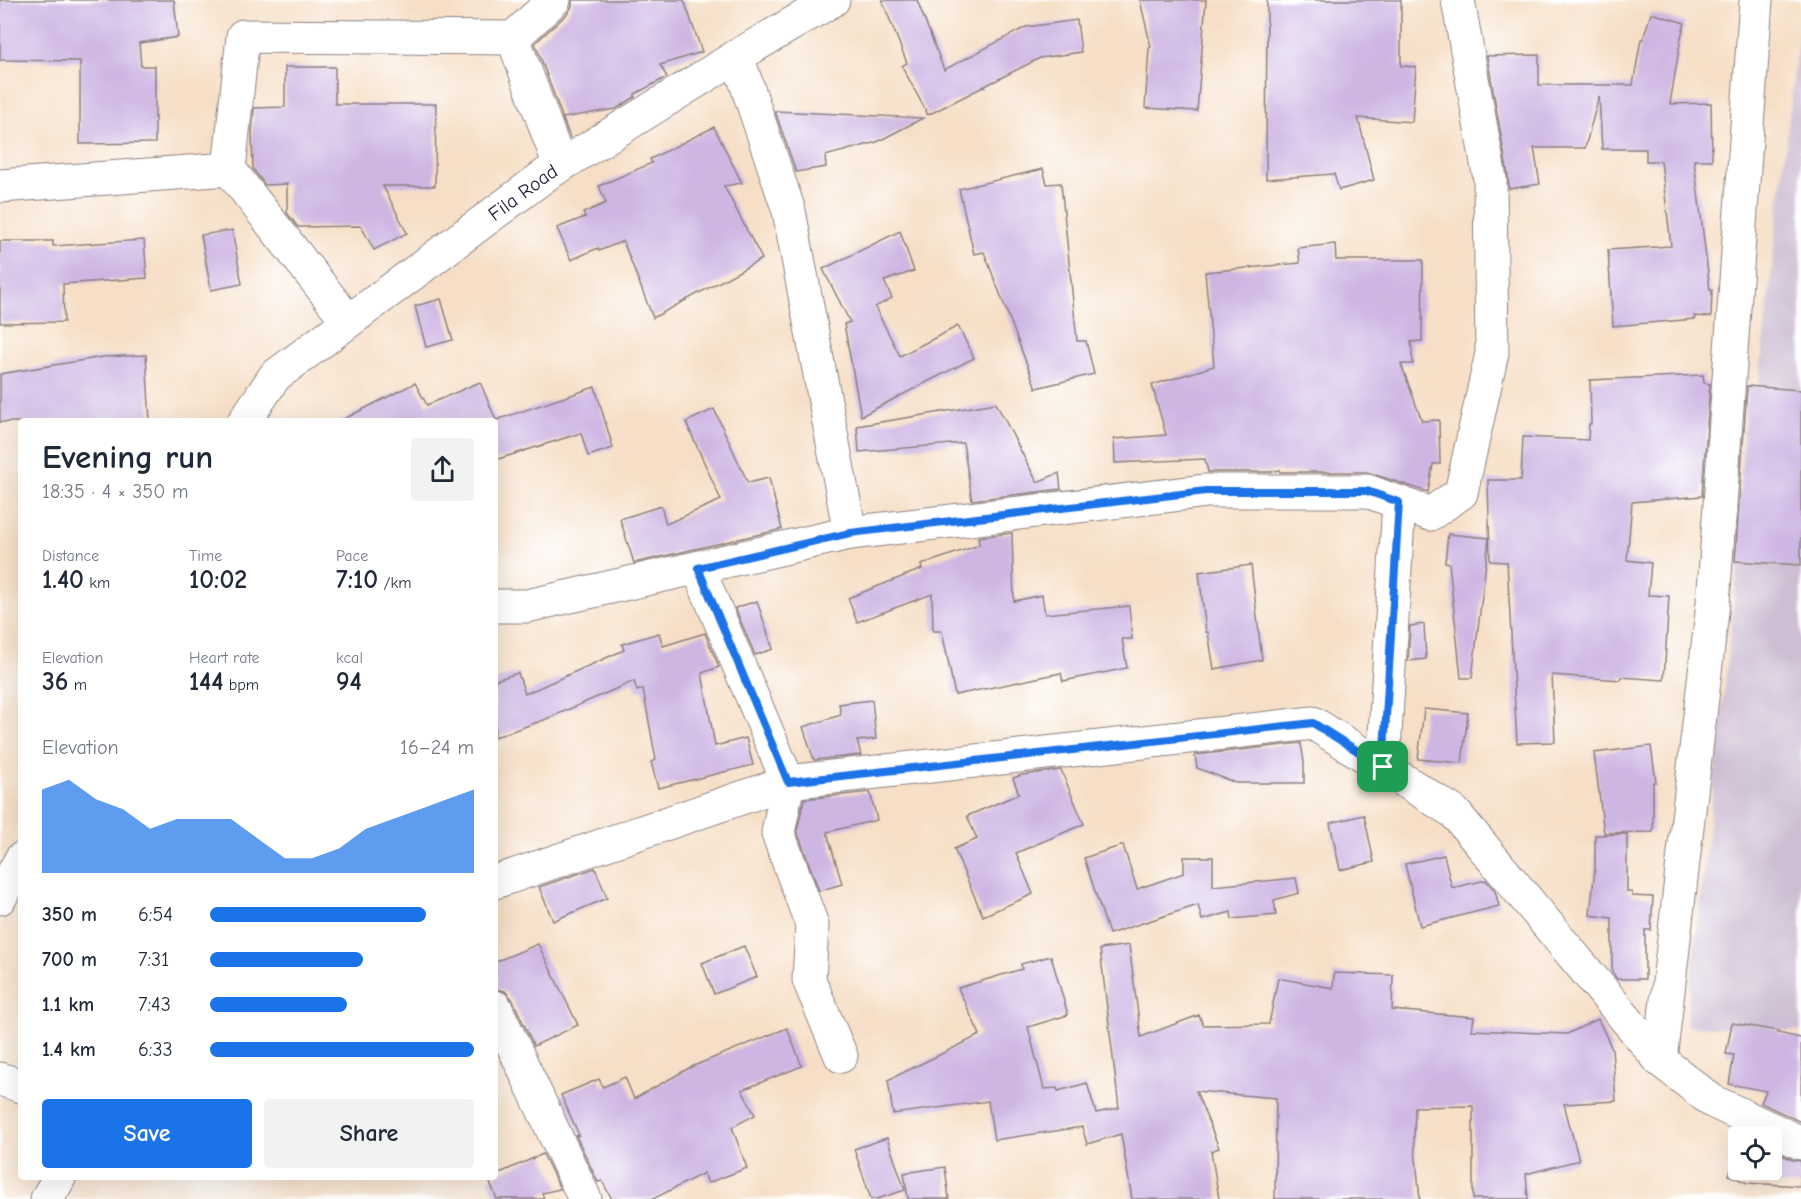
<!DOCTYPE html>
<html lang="en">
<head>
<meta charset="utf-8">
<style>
  :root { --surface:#fff; --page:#f2f2f3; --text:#1f2937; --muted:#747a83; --accent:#1a73e8 }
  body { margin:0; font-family:"Comic Neue",sans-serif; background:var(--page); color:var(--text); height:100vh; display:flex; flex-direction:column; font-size:22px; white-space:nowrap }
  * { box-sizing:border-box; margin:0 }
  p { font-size:20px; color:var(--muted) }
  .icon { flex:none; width:33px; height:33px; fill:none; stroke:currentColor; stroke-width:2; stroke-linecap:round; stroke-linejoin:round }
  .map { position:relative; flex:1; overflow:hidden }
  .sheet { position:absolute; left:18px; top:418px; width:480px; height:762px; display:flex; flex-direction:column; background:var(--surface); border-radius:6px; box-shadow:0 6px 24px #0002 }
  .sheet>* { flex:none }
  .fabs { position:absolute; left:1728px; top:1126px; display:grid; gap:12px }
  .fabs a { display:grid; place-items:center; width:54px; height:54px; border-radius:6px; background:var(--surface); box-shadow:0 6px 24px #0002; font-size:30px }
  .pin { position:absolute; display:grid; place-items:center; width:51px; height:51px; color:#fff; margin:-26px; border-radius:12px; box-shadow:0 3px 9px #0006 }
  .round { display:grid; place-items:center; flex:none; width:63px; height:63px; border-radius:6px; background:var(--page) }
  .headline { display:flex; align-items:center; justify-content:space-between; height:102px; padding:0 24px }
  h1 { font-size:33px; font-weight:700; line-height:45px }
  .stats { display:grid; grid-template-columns:repeat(3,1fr); gap:9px; height:102px; padding:6px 24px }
  .stats div { display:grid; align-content:center }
  .stats b { font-size:26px; font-weight:700 }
  .stats small { font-size:16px; font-weight:400 }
  .stats p { font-size:16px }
  .chart { height:168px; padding:12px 24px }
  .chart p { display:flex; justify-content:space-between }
  .chart svg { width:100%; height:108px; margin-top:6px; fill:var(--accent); opacity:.7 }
  .cta { display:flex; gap:12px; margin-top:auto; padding:12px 24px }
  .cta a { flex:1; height:69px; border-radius:6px; background:var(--accent); color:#fff; font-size:24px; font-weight:700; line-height:69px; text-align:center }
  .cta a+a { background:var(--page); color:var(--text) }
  ul { padding:0 24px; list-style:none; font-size:20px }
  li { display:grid; grid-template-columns:96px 72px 1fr; align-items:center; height:45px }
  li i { height:15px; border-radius:8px; background:var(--accent) }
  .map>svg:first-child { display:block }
  .industrial { fill:#cdbed3 }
  .building { fill:#ceb6e3 }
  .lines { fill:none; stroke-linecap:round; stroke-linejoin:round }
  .minor-casing { stroke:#8c8080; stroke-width:35 }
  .minor { stroke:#fff; stroke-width:33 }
  .route-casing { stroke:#fff; stroke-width:12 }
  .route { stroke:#1a73e8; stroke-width:8 }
  .labels { text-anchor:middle; stroke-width:5; stroke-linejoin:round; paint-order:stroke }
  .street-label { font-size:20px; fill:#22223b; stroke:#fff }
</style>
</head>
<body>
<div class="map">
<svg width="1801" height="1199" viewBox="0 0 1801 1199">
  <rect width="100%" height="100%" fill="#fff"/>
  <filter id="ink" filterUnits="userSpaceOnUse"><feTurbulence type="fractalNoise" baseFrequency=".0167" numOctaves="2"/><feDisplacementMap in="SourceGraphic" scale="12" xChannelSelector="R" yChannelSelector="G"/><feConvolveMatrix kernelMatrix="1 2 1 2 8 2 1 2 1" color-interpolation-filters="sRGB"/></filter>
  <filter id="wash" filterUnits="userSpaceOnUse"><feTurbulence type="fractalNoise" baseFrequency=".008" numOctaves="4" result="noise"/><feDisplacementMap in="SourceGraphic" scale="24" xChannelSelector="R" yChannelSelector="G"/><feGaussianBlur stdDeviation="1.35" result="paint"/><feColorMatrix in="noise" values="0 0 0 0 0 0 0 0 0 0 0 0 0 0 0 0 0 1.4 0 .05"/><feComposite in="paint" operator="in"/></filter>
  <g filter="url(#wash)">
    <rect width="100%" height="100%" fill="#f6dfc6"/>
    <polygon class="industrial" points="1801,12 1801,1031 1686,1026"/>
    <g id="blocks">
      <g class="building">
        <polygon points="0,0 174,0 178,37 139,43 141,66 155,66 155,143 80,144 80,61 0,60"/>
        <polygon points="572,0 684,0 702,52 660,65 667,77 635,94 635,97 616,109 562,118 570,138 535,43 567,14 572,6"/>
        <polygon points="882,0 917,0 944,70 1026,27 1077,20 1081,52 1040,58 928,115 902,66 907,63"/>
        <polygon points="1140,0 1206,0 1197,111 1145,108 1149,48 1151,47"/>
        <polygon points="1267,0 1401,0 1401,66 1416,67 1412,122 1358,118 1374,180 1339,190 1334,174 1266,179"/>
        <polygon points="1651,13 1685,23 1681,37 1670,104 1711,103 1712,160 1694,160 1710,290 1712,290 1711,317 1694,316 1695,319 1613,326 1608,250 1671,246 1661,161 1646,161 1646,149 1602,149 1599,96 1585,148 1534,148 1540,184 1509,189 1508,176 1487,56 1539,55 1539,85 1633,85 1641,39 1643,39"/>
        <polygon points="285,67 335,67 335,104 436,104 435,186 383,186 407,233 374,250 361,226 298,227 287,213 287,184 265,185 253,169 252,132 254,108 285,107"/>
        <polygon points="775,111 923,118 877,142 825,156 826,167 796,172"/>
        <polygon points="714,127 742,183 724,186 762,259 653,318 623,241 599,251 598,248 571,260 557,228 585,217 583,213 606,203 599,186 652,163 650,159"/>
        <polygon points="1043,169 1047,184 1061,183 1077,341 1086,341 1094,374 1036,388 984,252 974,254 959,189"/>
        <polygon points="232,230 242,284 211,290 201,235"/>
        <polygon points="900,231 914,271 884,281 892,298 875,307 900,356 958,326 974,358 861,416 844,324 850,322 823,269"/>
        <polygon points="144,240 147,278 63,284 64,322 0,323 0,241 53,241 53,246"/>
        <polygon points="1335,244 1336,260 1423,260 1422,341 1411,342 1413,364 1401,364 1422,421 1439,420 1440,464 1433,464 1428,492 1367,472 1280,472 1280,470 1271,472 1208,472 1205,459 1115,463 1114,439 1166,435 1152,385 1214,366 1205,272 1300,263 1298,248"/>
        <polygon points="441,299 453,340 426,347 415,306"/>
        <polygon points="146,355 150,422 0,422 0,374 103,357"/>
        <polygon points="1703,375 1704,383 1710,384 1702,496 1632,502 1627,560 1651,563 1648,595 1669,596 1664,680 1621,677 1621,680 1552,675 1555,742 1517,743 1507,562 1490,561 1488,480 1521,480 1523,437 1588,440 1589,424 1591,424 1590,380"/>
        <polygon points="480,382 496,420 595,387 613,448 588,456 581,433 495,460 495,422 338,422 415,383 427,405"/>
        <polygon points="1747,386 1801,390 1801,565 1735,561"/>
        <polygon points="996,403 1037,482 1059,473 1061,489 972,500 963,443 859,452 857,426"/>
        <polygon points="714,409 748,483 769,478 782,529 634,563 620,519 661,506 666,524 721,500 686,422"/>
        <polygon points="1012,533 1014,601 1042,595 1045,614 1129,606 1132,639 1122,639 1127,668 1063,681 1061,673 955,695 942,631 933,631 932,594 857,622 848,598 922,569 921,565 979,545 978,537"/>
        <polygon points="1448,534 1489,538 1472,678 1461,678 1449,563 1445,562"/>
        <polygon points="1251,565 1262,660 1214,669 1208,632 1206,632 1199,572"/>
        <polygon points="757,601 773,649 755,655 735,608"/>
        <polygon points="1424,624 1426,659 1408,661 1410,626"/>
        <polygon points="659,633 663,646 705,633 719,667 702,673 715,746 746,738 753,765 658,788 651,762 656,760 643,689 637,691 634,681 544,720 495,737 495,680 518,673 525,694 624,650 622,644"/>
        <polygon points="872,700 876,739 857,741 861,755 814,760 803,727 841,715 839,704"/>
        <polygon points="1424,709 1468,713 1462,763 1418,759"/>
        <polygon points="1301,743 1304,762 1304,783 1236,783 1197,768 1195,755"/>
        <polygon points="1651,746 1656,782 1653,782 1653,832 1604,833 1594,753"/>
        <polygon points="1061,770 1084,824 1016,853 1033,894 983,916 954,849 977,839 967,816 1019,794 1013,778 1022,775"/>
        <polygon points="870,792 877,820 827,832 842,884 819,891 797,831 804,799"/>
        <polygon points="1364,815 1374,862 1340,870 1330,823"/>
        <polygon points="1627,834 1627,892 1632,892 1632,896 1653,897 1651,930 1645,930 1645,979 1617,979 1612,972 1612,918 1590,915 1595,868 1595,835"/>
        <polygon points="1123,845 1137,889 1184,873 1184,857 1213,857 1213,886 1296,878 1299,893 1274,900 1276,915 1232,919 1231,912 1202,920 1198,905 1109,934 1084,858"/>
        <polygon points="1444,855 1452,888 1486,880 1495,891 1499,906 1420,926 1405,864"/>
        <polygon points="595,868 607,898 553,921 539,887"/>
        <polygon points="538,944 578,1025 534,1046 512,999 505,991 495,989 495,962"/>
        <polygon points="1129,945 1141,1037 1199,1015 1203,1025 1269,1024 1278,978 1333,988 1334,973 1393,975 1392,1010 1474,1017 1472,1030 1567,1034 1598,1019 1612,1049 1616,1101 1564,1104 1579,1160 1526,1174 1528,1199 1473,1199 1473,1106 1415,1107 1414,1139 1420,1199 1275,1199 1276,1098 1196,1091 1219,1148 1211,1151 1219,1199 1132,1199 1121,1134 1087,1144 1082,1127 994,1140 988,1101 893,1114 888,1080 980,1035 958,988 1022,969 1021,964 1051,956 1068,1015 1028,1027 1044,1089 1057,1088 1058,1091 1087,1083 1096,1113 1119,1108 1100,949"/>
        <polygon points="744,946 757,977 714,994 702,963"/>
        <polygon points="1732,1023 1779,1031 1778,1033 1801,1038 1801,1122 1761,1103 1766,1091 1729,1084 1734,1055 1726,1054"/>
        <polygon points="787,1028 802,1066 742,1090 755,1115 732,1127 747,1168 708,1183 704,1173 653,1199 612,1199 602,1181 598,1182 576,1136 579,1135 561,1095 599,1079 603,1087 625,1077 634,1099 691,1067"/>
        <polygon points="887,1138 905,1190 877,1199 871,1199 854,1149"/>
        <polygon points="1772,1150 1793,1160 1801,1161 1800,1186 1747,1183 1729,1175 1738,1153 1738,1170 1772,1170"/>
        <polygon points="543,1154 560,1189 542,1193 544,1199 497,1199 488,1178 495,1178 495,1175"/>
        <polygon points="945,1167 949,1199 908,1199 904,1173"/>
      </g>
    </g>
  </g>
  <g filter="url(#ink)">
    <use href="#blocks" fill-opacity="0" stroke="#8c8080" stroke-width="1.5"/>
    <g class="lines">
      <defs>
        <g id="minor">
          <polyline points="513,38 554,0"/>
          <polyline points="737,56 789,211 850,533"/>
          <polyline points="229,169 243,36 513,38 560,166"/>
          <polyline points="0,186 229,169 348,321"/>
          <path id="s1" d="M244,422L275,376L547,174L737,56L833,0"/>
          <polyline points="698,568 788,782 778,833 812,925 809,980 841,1056"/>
          <polyline points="495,606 527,606 850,533 1206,491 1367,491 1430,514 1461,493 1492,353 1490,179 1458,0"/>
          <polyline points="1383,767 1399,502"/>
          <polyline points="495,882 788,782 1313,723 1454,812 1660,1060 1712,1101 1801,1143"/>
          <polyline points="0,898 21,859"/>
          <polyline points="495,1007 585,1199"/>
          <polyline points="1660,1060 1713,603 1756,0"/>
          <polyline points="0,1079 21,1086"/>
          <polyline points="47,1199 59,1178"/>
        </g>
      </defs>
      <use href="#minor" class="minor-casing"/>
      <use href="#minor" class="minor"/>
    </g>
  </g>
  <g class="lines" filter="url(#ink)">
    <defs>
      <polygon id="route" points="1206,491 1367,491 1399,502 1383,767 1313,723 788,782 698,568 850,533"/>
    </defs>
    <use href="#route" class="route-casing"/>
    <use href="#route" class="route"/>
  </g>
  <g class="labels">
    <g class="street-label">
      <text dy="7" stroke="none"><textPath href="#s1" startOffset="364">Fila Road</textPath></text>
    </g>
  </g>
</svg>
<div class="fabs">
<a><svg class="icon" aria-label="locate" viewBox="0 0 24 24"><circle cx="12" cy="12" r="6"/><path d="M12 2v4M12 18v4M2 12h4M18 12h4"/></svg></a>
</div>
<div class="pin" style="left:1383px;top:767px;background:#1e9e55"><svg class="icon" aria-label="arrive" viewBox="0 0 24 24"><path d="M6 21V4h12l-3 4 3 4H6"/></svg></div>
<section class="sheet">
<div class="headline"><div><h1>Evening run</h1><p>18:35 · 4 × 350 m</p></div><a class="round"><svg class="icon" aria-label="share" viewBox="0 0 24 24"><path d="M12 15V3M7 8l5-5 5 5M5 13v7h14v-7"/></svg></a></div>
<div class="stats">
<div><p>Distance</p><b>1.40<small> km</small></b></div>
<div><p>Time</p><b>10:02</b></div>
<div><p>Pace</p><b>7:10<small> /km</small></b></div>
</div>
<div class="stats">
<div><p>Elevation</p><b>36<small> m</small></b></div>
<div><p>Heart rate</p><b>144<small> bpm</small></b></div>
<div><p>kcal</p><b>94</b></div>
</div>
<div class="chart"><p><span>Elevation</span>16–24 m</p>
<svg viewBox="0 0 160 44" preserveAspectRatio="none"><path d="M0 44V10L10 6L20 14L30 18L40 26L50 22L60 22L70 22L80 30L90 38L100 38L110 34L120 26L130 22L140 18L150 14L160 10V44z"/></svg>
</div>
<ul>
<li><b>350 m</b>6:54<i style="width:82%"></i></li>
<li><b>700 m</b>7:31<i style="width:58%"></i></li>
<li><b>1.1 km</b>7:43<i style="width:52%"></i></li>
<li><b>1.4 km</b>6:33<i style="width:100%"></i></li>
</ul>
<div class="cta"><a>Save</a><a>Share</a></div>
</section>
</div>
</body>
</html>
